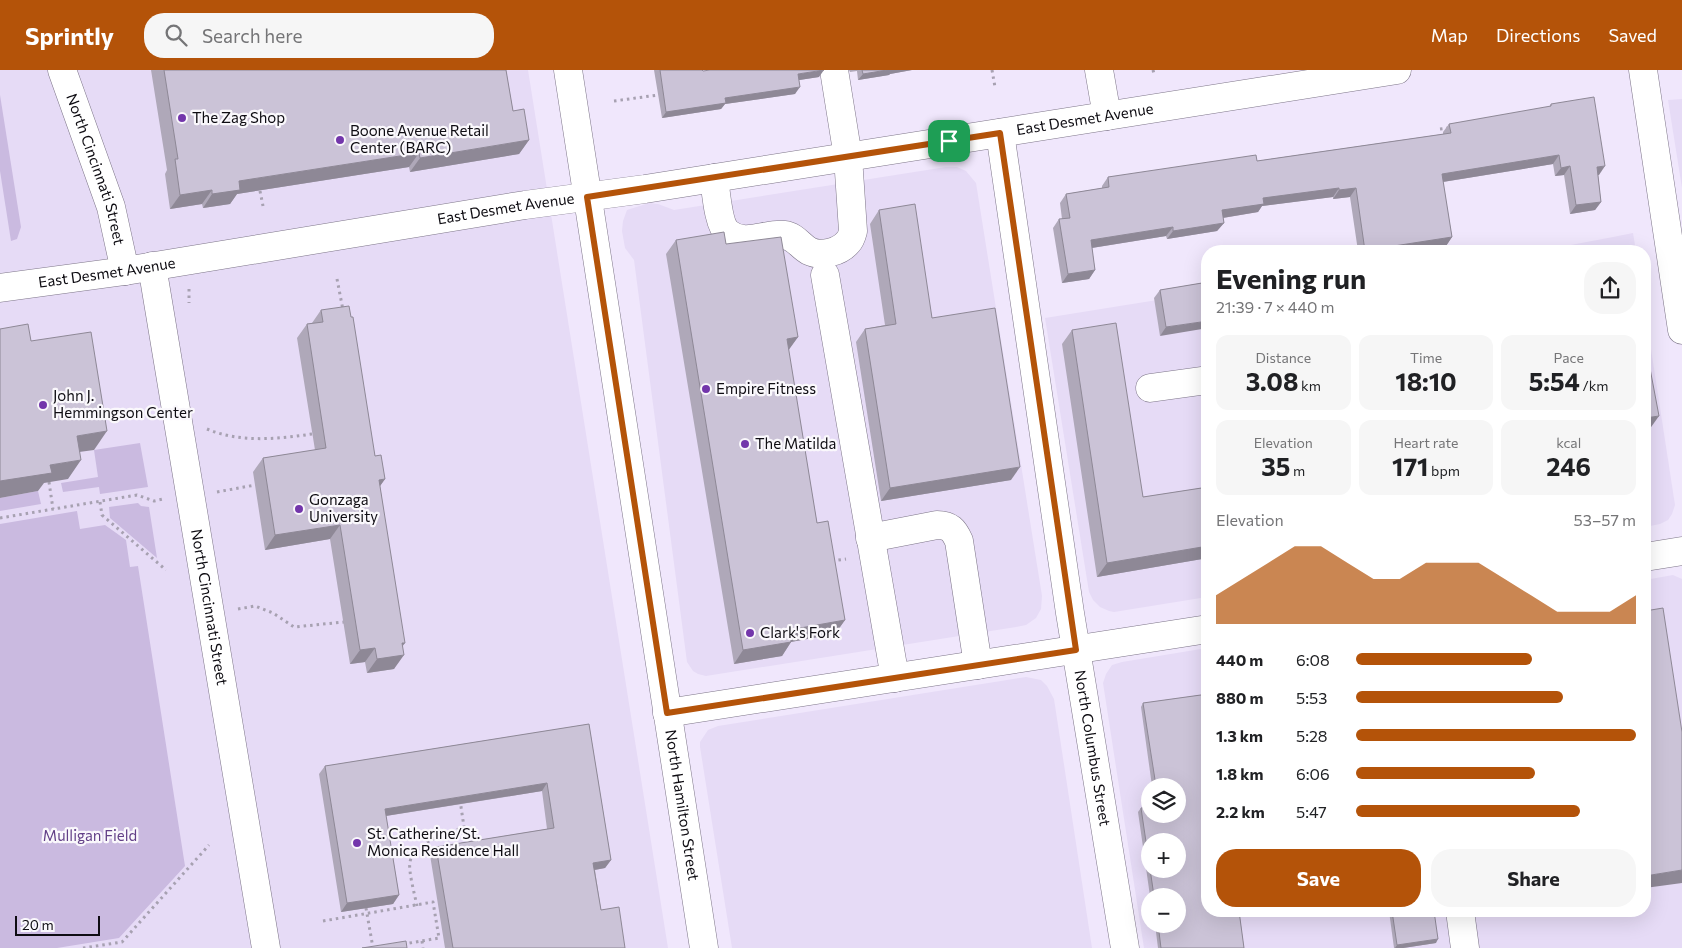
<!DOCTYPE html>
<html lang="en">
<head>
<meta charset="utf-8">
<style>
  :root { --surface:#fff; --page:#f6f6f6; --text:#202124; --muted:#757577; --accent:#b45309 }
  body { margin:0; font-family:Commissioner,sans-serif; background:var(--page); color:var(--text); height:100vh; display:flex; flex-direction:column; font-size:19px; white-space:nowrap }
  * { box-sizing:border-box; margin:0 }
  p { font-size:16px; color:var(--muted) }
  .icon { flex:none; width:28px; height:28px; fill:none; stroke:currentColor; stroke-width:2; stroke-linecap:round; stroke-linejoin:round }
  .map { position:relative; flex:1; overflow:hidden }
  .sheet { position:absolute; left:1201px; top:175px; width:450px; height:672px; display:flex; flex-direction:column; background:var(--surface); border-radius:20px; box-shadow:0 5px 20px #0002 }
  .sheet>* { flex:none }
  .tools { position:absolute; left:1141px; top:708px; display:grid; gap:10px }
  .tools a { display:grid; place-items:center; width:45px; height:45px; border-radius:50%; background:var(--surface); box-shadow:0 5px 20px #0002; font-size:25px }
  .scale { position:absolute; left:15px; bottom:12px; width:85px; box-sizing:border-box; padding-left:5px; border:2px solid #0e0c12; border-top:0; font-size:14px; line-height:18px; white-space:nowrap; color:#0e0c12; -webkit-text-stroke:4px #faf8fc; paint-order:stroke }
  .pin { position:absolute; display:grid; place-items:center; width:42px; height:42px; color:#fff; margin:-21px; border-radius:10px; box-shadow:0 2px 8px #0006 }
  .round { display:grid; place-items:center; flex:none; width:52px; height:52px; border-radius:20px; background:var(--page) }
  .head { display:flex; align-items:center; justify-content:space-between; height:85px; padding:0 15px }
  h1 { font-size:28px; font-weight:700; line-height:38px }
  .metrics { display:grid; grid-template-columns:repeat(3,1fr); gap:8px; height:85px; padding:5px 15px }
  .metrics div { display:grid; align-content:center; border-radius:12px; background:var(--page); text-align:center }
  .metrics b { font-size:25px; font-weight:700 }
  .metrics small { font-size:14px; font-weight:400 }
  .metrics p { font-size:14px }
  .chart { height:140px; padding:10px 15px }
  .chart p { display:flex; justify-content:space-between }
  .chart svg { width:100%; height:90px; margin-top:5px; fill:var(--accent); opacity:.7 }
  .button { display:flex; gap:10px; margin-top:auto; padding:10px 15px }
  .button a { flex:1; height:58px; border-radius:20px; background:var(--accent); color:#fff; font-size:20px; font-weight:700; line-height:58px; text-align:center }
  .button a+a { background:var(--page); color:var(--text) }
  ul { padding:0 15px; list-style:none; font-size:16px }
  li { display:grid; grid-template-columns:80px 60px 1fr; align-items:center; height:38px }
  li i { height:12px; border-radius:6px; background:var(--accent) }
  header { display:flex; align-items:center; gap:30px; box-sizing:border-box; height:70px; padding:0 25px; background:var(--accent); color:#fff }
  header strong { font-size:24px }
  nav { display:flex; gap:28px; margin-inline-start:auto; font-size:18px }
  .search { width:350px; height:45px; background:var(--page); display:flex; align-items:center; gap:12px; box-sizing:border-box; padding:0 18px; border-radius:20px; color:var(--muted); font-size:19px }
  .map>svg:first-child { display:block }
  .built { fill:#e6dbf6; fill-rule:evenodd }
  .green { fill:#cabae0 }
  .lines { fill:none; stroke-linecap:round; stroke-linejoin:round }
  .minor-casing { stroke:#7d7588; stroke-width:29 }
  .major-casing { stroke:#7d7588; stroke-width:29 }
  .path { stroke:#a7a1b1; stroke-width:3; stroke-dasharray:2.5 4; stroke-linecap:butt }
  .minor { stroke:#fff; stroke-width:28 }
  .major { stroke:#fff; stroke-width:28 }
  .path-bridge { stroke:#a7a1b1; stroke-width:3; stroke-dasharray:2.5 4; stroke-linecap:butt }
  .wall { fill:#afa8b9; fill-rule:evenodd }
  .shaded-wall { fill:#8e8896 }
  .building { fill:#cbc3d7; stroke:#8e8896; fill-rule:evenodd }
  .route-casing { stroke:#fff; stroke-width:10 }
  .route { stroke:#b45309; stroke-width:6 }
  .poi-dot { fill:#7336ab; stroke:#faf8fc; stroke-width:2 }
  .labels { text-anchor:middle; stroke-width:4.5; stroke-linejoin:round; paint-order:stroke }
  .poi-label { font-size:15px; fill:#0e0c12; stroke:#faf8fc; text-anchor:start }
  .street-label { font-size:15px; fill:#0e0c12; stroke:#faf8fc }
  .park-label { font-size:15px; fill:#623f87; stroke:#faf8fc }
</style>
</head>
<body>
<header>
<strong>Sprintly</strong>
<div class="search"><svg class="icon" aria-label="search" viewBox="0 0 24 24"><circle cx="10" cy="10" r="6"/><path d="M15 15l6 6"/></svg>Search here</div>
<nav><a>Map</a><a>Directions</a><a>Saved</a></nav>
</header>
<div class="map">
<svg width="1682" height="878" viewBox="0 0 1682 878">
  <rect width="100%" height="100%" fill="#f0e7fc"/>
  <g class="built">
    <polygon points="0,0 528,0 668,878 0,878"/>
    <polygon points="1682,29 1682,118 1668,30"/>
    <polygon points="946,97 957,97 966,101 976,113 1042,526 1041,539 1036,548 1026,555 1016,557 706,606 698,604 693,601 687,592 634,190 625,178 622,161 623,151 627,140 649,133 658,134 674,140"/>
    <polygon points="1633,163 1636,181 1539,181 1613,167"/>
    <polygon points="1207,222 1207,527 1114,542 1109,541 1100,537 1093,530 1089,522 1045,248"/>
    <polygon points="1645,240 1675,435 1672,444 1668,450 1660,454 1645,457"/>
    <path d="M1673,505L1682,509V878H1144L1103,613L1106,604L1112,595L1122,592L1207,578L1208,841H1645V510ZM1150,716H1178V744H1150ZM1150,771H1178V799H1150ZM1150,826H1178V854H1150Z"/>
    <polygon points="1026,607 1041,610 1047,616 1054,629 1092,878 732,878 700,677 700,672 708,660 718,656"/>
  </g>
  <g class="green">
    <polygon points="0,25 21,157 17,169 11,171 0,101"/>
    <polygon points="140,373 148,417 100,424 99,417 63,422 61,413 98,407 94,380"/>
    <polygon points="38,421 41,434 0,441 0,428"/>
    <polygon points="138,433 141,436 149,437 157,488 110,448 109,437"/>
    <polygon points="77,441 80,459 105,455 126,470 130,497 138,496 185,796 119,868 57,878 0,878 0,454"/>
  </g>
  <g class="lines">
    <defs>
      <g id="minor">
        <path id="s1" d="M62,0L111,137L125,201"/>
        <polyline points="1099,0 1107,46"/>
        <polyline points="1643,0 1682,260"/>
        <path id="s2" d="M1000,63L1070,543L1125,878"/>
        <path d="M714,108C716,121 718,155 728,163C745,177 765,163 784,165C795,166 800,176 809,181C821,187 840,182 848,172C851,169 852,165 853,161L848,87L834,0"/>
        <path id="s3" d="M152,196L266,878"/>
        <polyline points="825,205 895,608"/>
        <path id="s4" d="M0,218L125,201L525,135L645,119L1397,0"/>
        <polyline points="1150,318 1208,310"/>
        <path d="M870,468L937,455C950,455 954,460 959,471L978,595"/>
        <polyline points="1645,487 1682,481"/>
        <polyline points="667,643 1208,559"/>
        <polyline points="1460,841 1465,878"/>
      </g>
      <g id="major">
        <path id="s5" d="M568,0L704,878"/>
      </g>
    </defs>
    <use href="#minor" class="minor-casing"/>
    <use href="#major" class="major-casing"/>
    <g class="path">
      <polyline points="992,0 995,17"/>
      <polyline points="1153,0 1154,4"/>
      <polyline points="614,31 658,25"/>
      <polyline points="1440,59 1448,58"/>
      <polyline points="260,121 263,136"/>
      <polyline points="337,209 343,240"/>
      <polyline points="189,219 189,233"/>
      <path d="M207,359C240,373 278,369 312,364"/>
      <polyline points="49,412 53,439"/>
      <polyline points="217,422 255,415"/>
      <polyline points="100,432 102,445 166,500"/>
      <polyline points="0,448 137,425 154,431 163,429"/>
      <polyline points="832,491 846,489"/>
      <polyline points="238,539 255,536 273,543 294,557 344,552"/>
      <path d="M417,836C415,826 408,800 410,792C414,772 447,764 464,757L460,730"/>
      <polyline points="323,851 433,832 439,868 404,874"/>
      <polyline points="422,871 423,878"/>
      <polyline points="83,878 122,872 209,775"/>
    </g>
    <use href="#minor" class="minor"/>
    <use href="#major" class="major"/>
    <polyline class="path-bridge" points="366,838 373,878"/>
  </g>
  <g class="wall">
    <polygon points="151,0 506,0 513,41 529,70 519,84 410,102 409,97 237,124 230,134 203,138 202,134 170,139 165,104 167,100"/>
    <polygon points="654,0 702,0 703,1 819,7 799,10 795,24 725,34 721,39 662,48"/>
    <polygon points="849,0 912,0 890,4 889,5 858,10 857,1 850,2"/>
    <polygon points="1551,34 1599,105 1598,105 1601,132 1595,140 1570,144 1564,105 1555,106 1553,94 1443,112 1452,167 1446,176 1410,181 1358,181 1350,127 1333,129 1333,127 1262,136 1258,142 1223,148 1224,153 1217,161 1167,169 1166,166 1092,178 1095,200 1089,209 1062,213 1053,158 1059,149 1062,149 1060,133 1066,124 1102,118 1102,116 1108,107 1257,91 1443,64 1443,62 1449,54 1549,37"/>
    <polygon points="879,140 932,248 1011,410 881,431 856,272 865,259 885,255 870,154"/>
    <polygon points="676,170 726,174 798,267 788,280 817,453 845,550 835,564 791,572 782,586 734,594 666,184"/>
    <polygon points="1208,212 1160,266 1154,228 1160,220"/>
    <polygon points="321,240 375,386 385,409 380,416 403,575 394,599 367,603 365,592 350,594 330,469 265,480 253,402 263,388 315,380 297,268 307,254 312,253"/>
    <polygon points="1072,260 1143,427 1208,417 1208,488 1097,507 1062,274"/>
    <path d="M1208,624V841H1239L1244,878H1158L1155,854H1178V826H1150L1138,742L1141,738L1150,737V744H1178V716H1152L1141,637L1143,633ZM1150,771H1178V799H1150Z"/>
    <polygon points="589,654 611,790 605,798 595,800 601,840 625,878 445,878 430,785 436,777 547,759 542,721 386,746 399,825 393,834 341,842 319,704 325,696"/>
    <polygon points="1389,841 1434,841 1436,873 1403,878 1394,878"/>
  </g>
  <g class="shaded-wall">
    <polygon points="824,0 819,7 793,11 798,4"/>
    <polygon points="887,0 912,0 890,4 889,5 858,10 863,4"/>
    <polygon points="800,17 795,24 725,34 721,39 662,48 666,42 725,28"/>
    <polygon points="529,70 519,84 410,102 420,88"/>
    <polygon points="419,83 409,97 237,124 230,134 203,138 212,124 239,111"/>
    <polygon points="1559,85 1553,94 1436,113 1442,104"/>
    <polygon points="1570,96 1564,105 1555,106 1561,98"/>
    <polygon points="1605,96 1599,105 1591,106 1597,97"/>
    <polygon points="1339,118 1333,127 1262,136 1258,142 1216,149 1222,140 1263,128"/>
    <polygon points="1356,118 1350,127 1333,129 1339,120"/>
    <polygon points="212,120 202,134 170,139 180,125"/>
    <polygon points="1601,132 1595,140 1570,144 1576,135"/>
    <polygon points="1224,153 1217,161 1167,169 1173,161"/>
    <polygon points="1173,157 1166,166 1085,179 1091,170"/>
    <polygon points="1452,167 1446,176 1410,181 1390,181 1394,176"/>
    <polygon points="1095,200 1089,209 1062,213 1068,204"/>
    <polygon points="1208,251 1208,258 1160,266 1166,257"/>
    <polygon points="798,267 788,281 787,269"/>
    <polygon points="1659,346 1649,360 1645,360 1645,348"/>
    <polygon points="107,361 94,380 64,384 77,366"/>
    <polygon points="81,390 68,409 44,413 38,421 0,428 0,411 50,395"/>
    <polygon points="1020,397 1011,410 881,431 890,418"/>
    <polygon points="385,409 375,423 379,410"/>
    <polygon points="340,455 330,469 265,480 275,465"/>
    <polygon points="1208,476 1208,488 1097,507 1107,493"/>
    <polygon points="845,550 835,564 779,574 789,560"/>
    <polygon points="791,572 782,586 734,594 743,580"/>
    <polygon points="402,573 405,573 395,586 404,585 394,599 367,603 377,589"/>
    <polygon points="375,578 365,592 350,594 360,580"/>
    <polygon points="547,713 542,721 379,747 385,739"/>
    <polygon points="611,790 605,798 588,801 593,793"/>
    <polygon points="1682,800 1682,813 1645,818 1645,806"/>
    <polygon points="399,825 393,834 341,842 347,833"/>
    <polygon points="1438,869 1436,873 1403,878 1395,878 1397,875"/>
  </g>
  <g class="building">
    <polygon points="164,0 506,0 513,41 524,39 529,70 420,88 419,83 239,111 240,120 212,124 212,120 180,125 175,89 178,89"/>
    <polygon points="660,0 702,0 703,1 710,0 824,0 798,4 800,17 725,28 726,33 666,42"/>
    <polygon points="862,0 887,0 863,4"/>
    <polygon points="1594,27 1605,96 1597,97 1601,132 1576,135 1570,96 1561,98 1559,85 1442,104 1452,167 1394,176 1395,181 1365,181 1356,118 1339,120 1339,118 1263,128 1264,134 1222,140 1224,153 1173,161 1173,157 1091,170 1095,200 1068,204 1059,149 1070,148 1066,124 1109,117 1108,107 1256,85 1257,91 1451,63 1449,54 1551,36 1551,34"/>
    <polygon points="915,134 932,248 995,238 1020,397 890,418 865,259 896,254 879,140"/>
    <polygon points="724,162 726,174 781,167 798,267 787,269 817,453 828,451 845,550 789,560 791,572 743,580 676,170"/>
    <polygon points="1208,212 1208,251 1166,257 1160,220"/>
    <polygon points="349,236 351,247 353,247 375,386 381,385 385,409 379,410 405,573 402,573 404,585 377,589 375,578 360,580 340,455 275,465 263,388 326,378 307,254 323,252 321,240"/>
    <polygon points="1116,253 1143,427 1208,417 1208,476 1107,493 1072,260"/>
    <polygon points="28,254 31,271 91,262 107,361 77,366 81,390 50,395 52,403 0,411 0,259"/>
    <polygon points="1645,272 1659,346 1645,348"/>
    <polygon points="1663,538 1682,662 1682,800 1645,806 1645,541"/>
    <path d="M1208,624V841H1239L1244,878H1161L1158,854H1178V826H1154L1141,738L1150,737V744H1178V716H1156L1143,633ZM1150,771H1178V799H1150Z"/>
    <polygon points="589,654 611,790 593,793 601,840 619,837 625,878 453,878 436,777 554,758 547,713 385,739 399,825 347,833 325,696"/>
    <polygon points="1392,841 1434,841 1438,869 1397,875"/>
    <polygon points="406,871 407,878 362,878"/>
  </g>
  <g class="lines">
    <defs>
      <polygon id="route" points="1000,63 1076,580 667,643 587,127"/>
    </defs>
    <use href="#route" class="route-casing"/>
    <use href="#route" class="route"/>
  </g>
  <g class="poi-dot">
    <circle cx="182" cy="48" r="5"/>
    <circle cx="340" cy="70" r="5"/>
    <circle cx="706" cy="319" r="5"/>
    <circle cx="43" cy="335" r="5"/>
    <circle cx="745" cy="374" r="5"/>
    <circle cx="299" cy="439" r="5"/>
    <circle cx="750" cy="563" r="5"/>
    <circle cx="357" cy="773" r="5"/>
  </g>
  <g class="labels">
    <g class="poi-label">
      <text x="192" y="53">The Zag Shop</text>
      <text x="350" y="66">Boone Avenue Retail<tspan x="350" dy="17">Center (BARC)</tspan></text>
      <text x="716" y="324">Empire Fitness</text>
      <text x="53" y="331">John J.<tspan x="53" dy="17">Hemmingson Center</tspan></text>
      <text x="755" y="379">The Matilda</text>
      <text x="309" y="435">Gonzaga<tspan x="309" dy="17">University</tspan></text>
      <text x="760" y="568">Clark's Fork</text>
      <text x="367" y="769">St. Catherine/St.<tspan x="367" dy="17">Monica Residence Hall</tspan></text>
    </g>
    <g class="street-label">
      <text dy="5" stroke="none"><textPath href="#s4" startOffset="1098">East Desmet Avenue</textPath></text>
      <text dy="5" stroke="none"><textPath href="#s1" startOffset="105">North Cincinnati Street</textPath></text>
      <text dy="5" stroke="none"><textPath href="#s4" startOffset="512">East Desmet Avenue</textPath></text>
      <text dy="5" stroke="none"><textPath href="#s4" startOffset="108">East Desmet Avenue</textPath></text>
      <text dy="5" stroke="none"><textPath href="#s3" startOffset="346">North Cincinnati Street</textPath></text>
      <text dy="5" stroke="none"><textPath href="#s2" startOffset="622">North Columbus Street</textPath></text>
      <text dy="5" stroke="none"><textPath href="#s5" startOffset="744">North Hamilton Street</textPath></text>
    </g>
    <g class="park-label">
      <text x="90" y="771">Mulligan Field</text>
    </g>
  </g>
</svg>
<div class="tools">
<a><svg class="icon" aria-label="layers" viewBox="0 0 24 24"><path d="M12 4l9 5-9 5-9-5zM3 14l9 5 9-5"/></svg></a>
<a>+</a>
<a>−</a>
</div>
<div class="scale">20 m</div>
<div class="pin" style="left:949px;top:71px;background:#1e9e55"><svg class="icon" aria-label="arrive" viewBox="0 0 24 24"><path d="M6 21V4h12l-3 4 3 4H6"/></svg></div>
<section class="sheet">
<div class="head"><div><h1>Evening run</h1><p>21:39 · 7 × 440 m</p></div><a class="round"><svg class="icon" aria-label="share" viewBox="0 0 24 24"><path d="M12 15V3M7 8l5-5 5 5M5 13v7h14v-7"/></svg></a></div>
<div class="metrics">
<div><p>Distance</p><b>3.08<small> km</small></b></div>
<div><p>Time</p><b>18:10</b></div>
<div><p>Pace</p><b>5:54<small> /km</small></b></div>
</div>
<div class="metrics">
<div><p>Elevation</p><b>35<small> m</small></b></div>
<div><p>Heart rate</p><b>171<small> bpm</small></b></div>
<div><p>kcal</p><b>246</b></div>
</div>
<div class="chart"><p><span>Elevation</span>53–57 m</p>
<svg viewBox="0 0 160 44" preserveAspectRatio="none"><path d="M0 44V30L10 22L20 14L30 6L40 6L50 14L60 22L70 22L80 14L90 14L100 14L110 22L120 30L130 38L140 38L150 38L160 30V44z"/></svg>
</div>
<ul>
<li><b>440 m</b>6:08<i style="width:63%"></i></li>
<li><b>880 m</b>5:53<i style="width:74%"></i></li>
<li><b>1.3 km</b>5:28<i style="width:100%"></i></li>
<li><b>1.8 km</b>6:06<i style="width:64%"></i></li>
<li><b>2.2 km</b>5:47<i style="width:80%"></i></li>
</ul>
<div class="button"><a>Save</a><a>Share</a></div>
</section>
</div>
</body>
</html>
